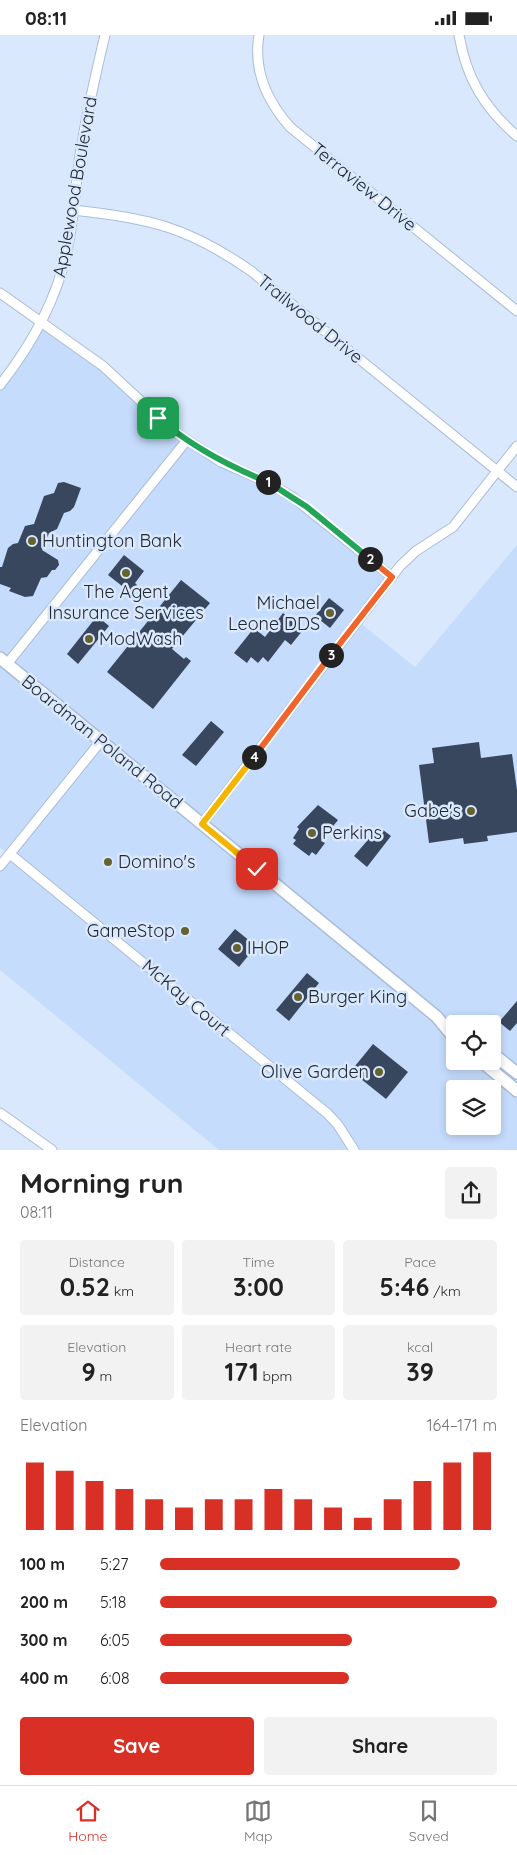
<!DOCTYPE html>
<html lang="en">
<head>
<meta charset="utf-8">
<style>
  :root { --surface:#fff; --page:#f2f2f2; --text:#222; --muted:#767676; --line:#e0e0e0; --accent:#d93025 }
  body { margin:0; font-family:Quicksand,sans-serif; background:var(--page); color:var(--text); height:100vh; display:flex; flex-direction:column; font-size:19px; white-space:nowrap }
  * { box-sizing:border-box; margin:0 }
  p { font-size:16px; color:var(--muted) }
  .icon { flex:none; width:28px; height:28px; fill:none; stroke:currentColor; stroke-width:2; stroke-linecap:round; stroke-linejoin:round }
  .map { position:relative; height:1115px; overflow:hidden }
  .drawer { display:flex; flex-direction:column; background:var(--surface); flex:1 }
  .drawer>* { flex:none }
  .controls { position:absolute; left:446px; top:980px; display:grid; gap:10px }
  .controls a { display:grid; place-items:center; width:55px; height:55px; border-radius:5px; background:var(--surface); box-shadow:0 2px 8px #0003; font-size:25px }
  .pin { position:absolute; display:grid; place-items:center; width:42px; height:42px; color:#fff; margin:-21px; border-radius:10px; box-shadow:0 2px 8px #0006 }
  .km { position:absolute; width:25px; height:25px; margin:-12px; border-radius:50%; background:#222; color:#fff; font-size:14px; line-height:25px; text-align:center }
  .round { display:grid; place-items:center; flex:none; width:52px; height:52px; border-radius:5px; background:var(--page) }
  .headline { display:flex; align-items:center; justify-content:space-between; height:85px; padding:0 20px }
  h1 { font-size:28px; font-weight:700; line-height:38px }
  .metrics { display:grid; grid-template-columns:repeat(3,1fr); gap:8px; height:85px; padding:5px 20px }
  .metrics div { display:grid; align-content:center; border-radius:5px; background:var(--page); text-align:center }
  .metrics b { font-size:25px; font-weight:700 }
  .metrics small { font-size:14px; font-weight:400 }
  .metrics p { font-size:14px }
  .chart { height:140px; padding:10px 20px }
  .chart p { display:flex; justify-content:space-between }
  .chart svg { width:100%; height:90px; margin-top:5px; stroke:var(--accent); stroke-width:6 }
  .button { display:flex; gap:10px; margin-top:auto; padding:10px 20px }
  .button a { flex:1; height:58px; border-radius:5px; background:var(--accent); color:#fff; font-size:20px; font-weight:700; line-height:58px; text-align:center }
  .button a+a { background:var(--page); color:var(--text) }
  ul { padding:0 20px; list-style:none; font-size:16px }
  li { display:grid; grid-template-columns:80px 60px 1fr; align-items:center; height:38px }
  li i { height:12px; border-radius:6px; background:var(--accent) }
  .status { display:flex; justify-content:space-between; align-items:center; height:35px; padding:0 25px; background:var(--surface); direction:ltr }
  .status svg { height:14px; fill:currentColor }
  .tabs { display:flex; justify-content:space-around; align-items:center; height:70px; border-top:1px solid var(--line); background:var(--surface); font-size:14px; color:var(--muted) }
  .tabs a { display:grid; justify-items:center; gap:2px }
  .tabs .active { color:var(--accent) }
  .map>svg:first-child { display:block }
  .built { fill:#c6dcfd; fill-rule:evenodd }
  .building { fill:#38475d }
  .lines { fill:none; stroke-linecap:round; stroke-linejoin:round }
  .minor-casing { stroke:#abbdd6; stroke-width:11 }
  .major-casing { stroke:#abbdd6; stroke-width:14 }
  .minor { stroke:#fff; stroke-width:9 }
  .major { stroke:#fff; stroke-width:11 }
  .split-1-casing { stroke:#fff; stroke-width:10 }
  .split-2-casing { stroke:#fff; stroke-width:10 }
  .split-3-casing { stroke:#fff; stroke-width:10 }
  .split-4-casing { stroke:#fff; stroke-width:10 }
  .split-5-casing { stroke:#fff; stroke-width:10 }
  .split-6-casing { stroke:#fff; stroke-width:10 }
  .split-1 { stroke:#22a559; stroke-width:6 }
  .split-2 { stroke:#22a559; stroke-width:6 }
  .split-3 { stroke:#f0652b; stroke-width:6 }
  .split-4 { stroke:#f0652b; stroke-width:6 }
  .split-5 { stroke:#f5b400; stroke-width:6 }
  .split-6 { stroke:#f5b400; stroke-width:6 }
  .poi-dot { fill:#646330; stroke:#d9e8fd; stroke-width:2 }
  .labels { text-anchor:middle; stroke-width:5; stroke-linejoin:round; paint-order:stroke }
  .street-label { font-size:18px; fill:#222933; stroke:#d9e8fd }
  .poi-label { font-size:18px; fill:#222933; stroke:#d9e8fd; text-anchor:start }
</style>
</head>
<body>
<div class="status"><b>08:11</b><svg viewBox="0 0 49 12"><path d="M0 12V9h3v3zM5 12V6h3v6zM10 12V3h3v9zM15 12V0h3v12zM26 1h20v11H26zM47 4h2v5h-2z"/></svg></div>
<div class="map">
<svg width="517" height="1115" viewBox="0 0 517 1115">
  <rect width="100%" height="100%" fill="#d9e8fd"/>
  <path class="built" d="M41,288L73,309L200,414L269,448L392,542L358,586L415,632L517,510V1115H219L0,935V831L10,819L0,813V348ZM455,989H492V1026H455ZM455,1054H492V1091H455Z"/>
  <g class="building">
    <polygon points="64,447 81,453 74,472 70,476 64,478 57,494 49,498 42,515 58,525 59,530 55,535 52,535 47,542 41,543 33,561 25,562 9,556 11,553 0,549 0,532 2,532 8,513 13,509 18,508 25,491 34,489 44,461 54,458 58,448"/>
    <polygon points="124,520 144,536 135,548 137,550 131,558 108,540"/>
    <polygon points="181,545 210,568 172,614 184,624 186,622 191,626 153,674 107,637"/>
    <polygon points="329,563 344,575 330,593 315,581"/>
    <polygon points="283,578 303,595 291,610 285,605 268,627 263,622 258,628 251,622 247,628 234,618 254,593 265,602"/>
    <polygon points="97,581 109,591 78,629 67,619"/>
    <polygon points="211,686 224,697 196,731 182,720"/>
    <polygon points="479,707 481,723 512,719 517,755 517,797 487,801 488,806 464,809 463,803 429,808 419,730 434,728 432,713"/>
    <polygon points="318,770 338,785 321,806 325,808 316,820 312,817 309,821 293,809 296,805 293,803 299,794 297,792"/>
    <polygon points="379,792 391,801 367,832 354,821"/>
    <polygon points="235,894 256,911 239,932 218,914"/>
    <polygon points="307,938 319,948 289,986 276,975"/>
    <polygon points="517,966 517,988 510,996 499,987"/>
    <polygon points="373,1009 408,1037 386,1064 351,1036"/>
  </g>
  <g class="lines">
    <defs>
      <g id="minor">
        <path d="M259,0C253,35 267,66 290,92L517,276"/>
        <path d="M459,0C466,42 484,73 517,101"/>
        <path d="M73,175C149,183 188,192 251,236L517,452"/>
        <polyline points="0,258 103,331 172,395 221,427 269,448 294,463 392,542"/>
        <path d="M0,350C33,308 58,263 68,211C74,183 75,155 79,127C85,84 95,42 105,0"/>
        <polyline points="7,629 187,405"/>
        <polyline points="202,789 400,531 416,516 453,492 517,411"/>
        <polyline points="10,819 328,1079 338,1090 354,1115"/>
        <polyline points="0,831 101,706"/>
        <polyline points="0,1078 52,1115"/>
      </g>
      <g id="major">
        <polyline points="0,623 437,982 455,1004"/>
        <polyline points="492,1018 517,1038"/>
        <polyline points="481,1026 517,1056"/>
      </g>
    </defs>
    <use href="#minor" class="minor-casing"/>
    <use href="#major" class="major-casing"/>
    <use href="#minor" class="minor"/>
    <use href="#major" class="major"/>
  </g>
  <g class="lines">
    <defs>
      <path id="split-1" d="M158,383C191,411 228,431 268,447"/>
      <polyline id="split-2" points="268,447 307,472 370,524"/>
      <polyline id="split-3" points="331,620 392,542 370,524"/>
      <polyline id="split-4" points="254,722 331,620"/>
      <polyline id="split-5" points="236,817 202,789 254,722"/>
      <polyline id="split-6" points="236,817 257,834"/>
    </defs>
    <use href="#split-1" class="split-1-casing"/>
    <use href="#split-2" class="split-2-casing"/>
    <use href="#split-3" class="split-3-casing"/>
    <use href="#split-4" class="split-4-casing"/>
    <use href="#split-5" class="split-5-casing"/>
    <use href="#split-6" class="split-6-casing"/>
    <use href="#split-1" class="split-1"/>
    <use href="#split-2" class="split-2"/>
    <use href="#split-3" class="split-3"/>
    <use href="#split-4" class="split-4"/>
    <use href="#split-5" class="split-5"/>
    <use href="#split-6" class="split-6"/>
  </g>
  <g class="poi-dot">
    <circle cx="32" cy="506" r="5"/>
    <circle cx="126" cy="538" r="5"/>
    <circle cx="330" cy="578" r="5"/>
    <circle cx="89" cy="604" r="5"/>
    <circle cx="471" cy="776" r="5"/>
    <circle cx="312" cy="798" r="5"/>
    <circle cx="108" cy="827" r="5"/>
    <circle cx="185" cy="896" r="5"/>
    <circle cx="237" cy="913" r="5"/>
    <circle cx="298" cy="962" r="5"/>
    <circle cx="379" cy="1037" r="5"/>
  </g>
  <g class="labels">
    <g class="street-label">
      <text transform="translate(75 152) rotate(-80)" y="6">Applewood Boulevard</text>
      <text transform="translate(364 152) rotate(39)" y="6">Terraview Drive</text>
      <text transform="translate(310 284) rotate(39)" y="6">Trailwood Drive</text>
      <text transform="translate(102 707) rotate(39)" y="6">Boardman Poland Road</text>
      <text transform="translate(186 963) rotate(40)" y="6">McKay Court</text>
    </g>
    <g class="poi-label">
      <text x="42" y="512">Huntington Bank</text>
      <text x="126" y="563" text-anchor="middle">The Agent<tspan x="126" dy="21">Insurance Services</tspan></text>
      <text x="320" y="574" text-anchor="end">Michael<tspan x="320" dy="21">Leone DDS</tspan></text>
      <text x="99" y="610">ModWash</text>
      <text x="461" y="782" text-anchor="end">Gabe's</text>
      <text x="322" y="804">Perkins</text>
      <text x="118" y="833">Domino's</text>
      <text x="175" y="902" text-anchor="end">GameStop</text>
      <text x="247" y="919">IHOP</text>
      <text x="308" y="968">Burger King</text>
      <text x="369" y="1043" text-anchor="end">Olive Garden</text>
    </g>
  </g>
</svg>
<div class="controls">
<a><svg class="icon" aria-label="locate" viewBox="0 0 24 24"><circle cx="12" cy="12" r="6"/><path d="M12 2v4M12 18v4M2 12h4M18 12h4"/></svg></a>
<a><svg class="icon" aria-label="layers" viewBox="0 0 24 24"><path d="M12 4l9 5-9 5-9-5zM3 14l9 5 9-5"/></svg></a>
</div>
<div class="pin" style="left:158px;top:383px;background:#1e9e55"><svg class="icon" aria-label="arrive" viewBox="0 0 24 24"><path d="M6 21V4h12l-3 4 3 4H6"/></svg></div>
<div class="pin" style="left:257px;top:834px;background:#d93025"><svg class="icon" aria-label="check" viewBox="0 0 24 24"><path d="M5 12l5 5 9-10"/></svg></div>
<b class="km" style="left:268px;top:447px">1</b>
<b class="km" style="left:370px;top:524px">2</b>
<b class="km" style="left:331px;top:620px">3</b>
<b class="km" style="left:254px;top:722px">4</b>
</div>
<section class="drawer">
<div class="headline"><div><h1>Morning run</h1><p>08:11</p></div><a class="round"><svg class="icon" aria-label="share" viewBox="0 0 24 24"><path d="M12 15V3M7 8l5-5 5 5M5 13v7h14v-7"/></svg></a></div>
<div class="metrics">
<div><p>Distance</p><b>0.52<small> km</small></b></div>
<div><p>Time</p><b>3:00</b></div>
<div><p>Pace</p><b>5:46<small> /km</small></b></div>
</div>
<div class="metrics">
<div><p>Elevation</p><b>9<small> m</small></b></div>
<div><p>Heart rate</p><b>171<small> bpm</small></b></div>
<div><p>kcal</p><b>39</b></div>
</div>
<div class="chart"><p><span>Elevation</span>164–171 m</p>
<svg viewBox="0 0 160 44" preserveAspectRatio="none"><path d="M5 44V11M15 44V15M25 44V20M35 44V24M45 44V29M55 44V33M65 44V29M75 44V29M85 44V24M95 44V29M105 44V33M115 44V38M125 44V29M135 44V20M145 44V11M155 44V6"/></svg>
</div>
<ul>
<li><b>100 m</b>5:27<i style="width:89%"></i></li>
<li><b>200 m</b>5:18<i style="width:100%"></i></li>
<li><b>300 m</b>6:05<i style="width:57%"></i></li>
<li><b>400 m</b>6:08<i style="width:56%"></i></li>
</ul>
<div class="button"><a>Save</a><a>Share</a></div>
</section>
<nav class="tabs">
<a class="active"><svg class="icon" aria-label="home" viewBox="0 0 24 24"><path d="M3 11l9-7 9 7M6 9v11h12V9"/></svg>Home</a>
<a><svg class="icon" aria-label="map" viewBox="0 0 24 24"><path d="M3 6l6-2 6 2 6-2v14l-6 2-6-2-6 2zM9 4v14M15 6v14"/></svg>Map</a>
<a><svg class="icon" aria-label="saved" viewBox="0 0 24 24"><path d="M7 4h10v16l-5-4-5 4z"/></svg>Saved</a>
</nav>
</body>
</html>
